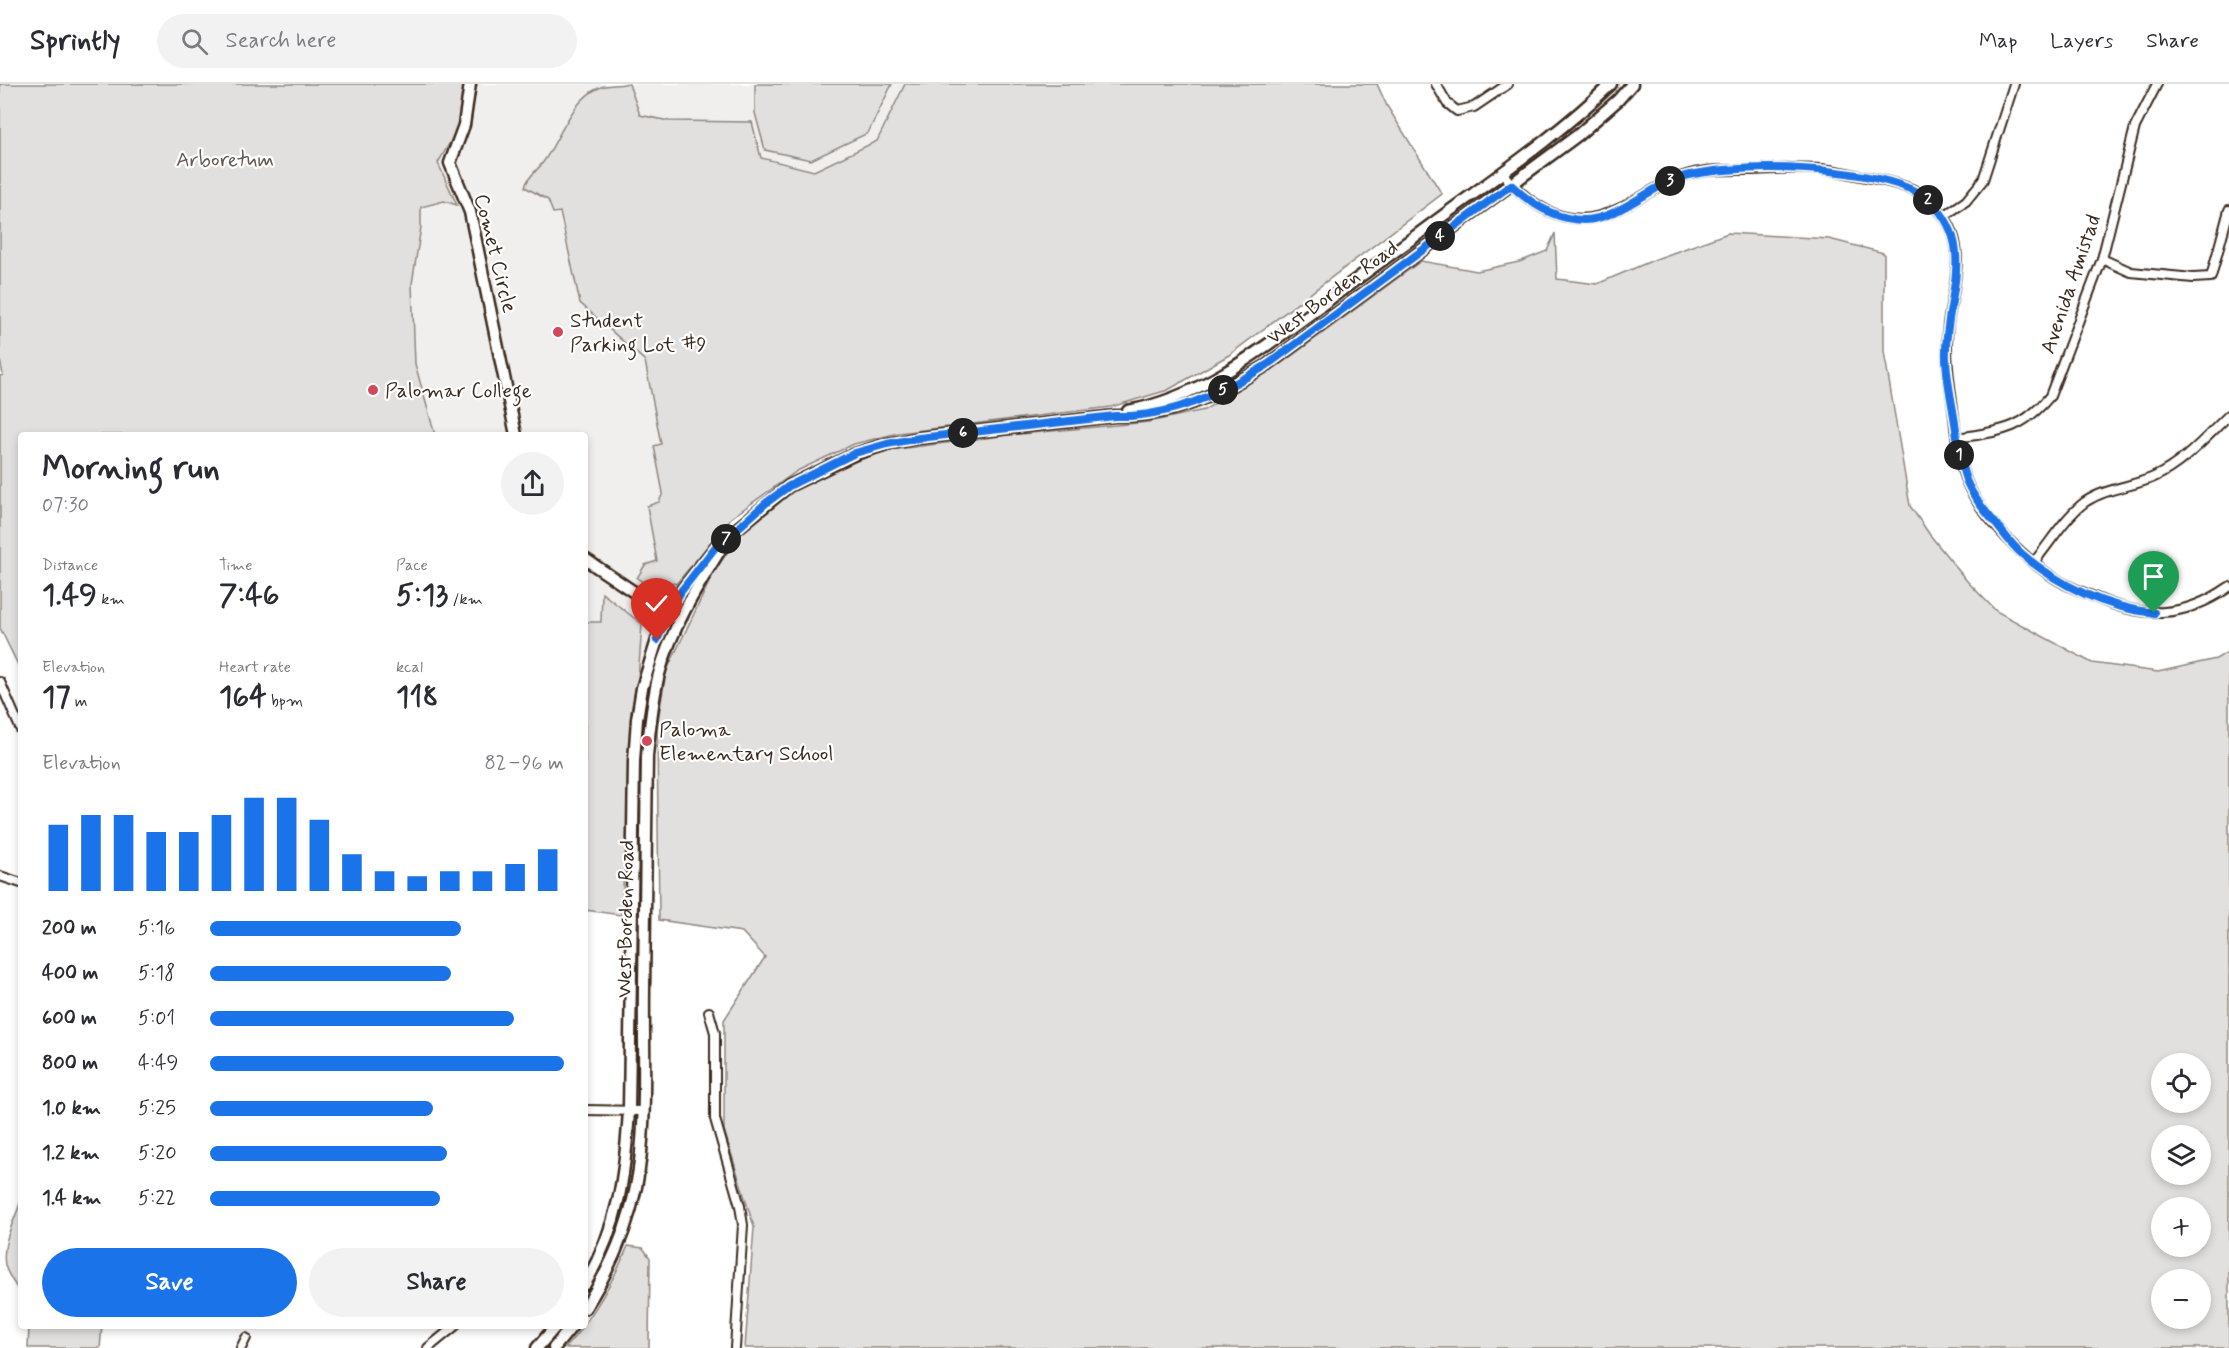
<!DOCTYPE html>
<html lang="en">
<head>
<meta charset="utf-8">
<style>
  :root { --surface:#fff; --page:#f2f2f3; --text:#2b2b33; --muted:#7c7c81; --line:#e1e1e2; --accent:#1a73e8 }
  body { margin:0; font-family:Mynerve,sans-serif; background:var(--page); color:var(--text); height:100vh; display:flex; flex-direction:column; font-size:22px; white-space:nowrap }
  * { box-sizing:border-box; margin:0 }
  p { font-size:20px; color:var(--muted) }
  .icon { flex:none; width:33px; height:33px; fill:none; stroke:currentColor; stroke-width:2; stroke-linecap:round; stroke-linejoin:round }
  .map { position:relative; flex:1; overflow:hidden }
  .panel { position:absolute; left:18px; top:348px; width:570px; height:897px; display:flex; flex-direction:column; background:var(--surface); border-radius:6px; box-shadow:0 3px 9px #0003 }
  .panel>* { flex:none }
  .fabs { position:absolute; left:2151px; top:969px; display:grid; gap:12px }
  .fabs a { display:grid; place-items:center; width:60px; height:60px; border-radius:50%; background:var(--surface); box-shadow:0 3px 9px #0003; font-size:30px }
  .pin { position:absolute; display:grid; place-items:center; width:51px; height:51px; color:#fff; margin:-62px -26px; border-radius:50% 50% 50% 0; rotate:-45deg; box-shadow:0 0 6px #0007 }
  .pin .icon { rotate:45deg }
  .km { position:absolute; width:30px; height:30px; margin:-15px; border-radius:50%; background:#222; color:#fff; font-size:16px; line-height:30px; text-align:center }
  .round { display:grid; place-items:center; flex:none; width:63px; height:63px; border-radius:32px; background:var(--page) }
  .headline { display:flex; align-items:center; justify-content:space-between; height:102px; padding:0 24px }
  h1 { font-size:33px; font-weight:700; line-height:45px }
  .figures { display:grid; grid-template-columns:repeat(3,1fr); gap:9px; height:102px; padding:6px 24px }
  .figures div { display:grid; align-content:center }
  .figures b { font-size:30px; font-weight:700 }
  .figures small { font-size:16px; font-weight:400 }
  .figures p { font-size:16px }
  .chart { height:168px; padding:12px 24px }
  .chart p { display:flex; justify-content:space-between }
  .chart svg { width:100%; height:108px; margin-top:6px; stroke:var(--accent); stroke-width:6 }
  .button { display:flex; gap:12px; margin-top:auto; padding:12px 24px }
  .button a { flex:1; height:69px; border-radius:36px; background:var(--accent); color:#fff; font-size:24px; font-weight:700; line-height:69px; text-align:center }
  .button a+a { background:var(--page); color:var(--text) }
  ul { padding:0 24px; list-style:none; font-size:20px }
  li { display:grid; grid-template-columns:96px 72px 1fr; align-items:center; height:45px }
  li i { height:15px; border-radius:8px; background:var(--accent) }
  header { display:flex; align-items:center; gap:36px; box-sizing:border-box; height:84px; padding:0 30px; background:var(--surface); border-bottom:2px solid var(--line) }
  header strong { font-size:28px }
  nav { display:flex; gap:33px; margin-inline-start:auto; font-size:21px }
  .search { width:420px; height:54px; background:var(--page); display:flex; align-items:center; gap:15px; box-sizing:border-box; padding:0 21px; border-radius:33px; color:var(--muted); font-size:22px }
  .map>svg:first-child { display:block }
  .built { fill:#f1efee }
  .green { fill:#e2e0de; stroke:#8e857e; stroke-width:1.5; fill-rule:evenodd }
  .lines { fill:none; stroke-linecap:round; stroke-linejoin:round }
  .street-casing { stroke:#3b2a1e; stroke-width:12 }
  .secondary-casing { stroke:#3b2a1e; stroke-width:15 }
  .street { stroke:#fff; stroke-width:8 }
  .secondary { stroke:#fff; stroke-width:10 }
  .route-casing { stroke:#fff; stroke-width:12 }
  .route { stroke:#1a73e8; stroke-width:8 }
  .poi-dot { fill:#d1495b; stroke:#fff; stroke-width:2 }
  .labels { text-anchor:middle; stroke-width:4.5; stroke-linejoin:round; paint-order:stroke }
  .park-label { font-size:21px; fill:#65584e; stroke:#fff }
  .street-label { font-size:21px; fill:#3b2a1e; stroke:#fff }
  .poi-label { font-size:21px; fill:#3b2a1e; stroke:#fff; text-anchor:start }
</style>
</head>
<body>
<header>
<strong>Sprintly</strong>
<div class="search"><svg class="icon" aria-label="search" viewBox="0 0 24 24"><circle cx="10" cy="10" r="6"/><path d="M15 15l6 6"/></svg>Search here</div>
<nav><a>Map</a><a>Layers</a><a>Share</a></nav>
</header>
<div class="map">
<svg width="2229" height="1264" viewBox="0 0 2229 1264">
  <rect width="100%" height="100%" fill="#fff"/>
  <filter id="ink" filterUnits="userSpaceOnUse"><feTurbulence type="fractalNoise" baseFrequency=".0167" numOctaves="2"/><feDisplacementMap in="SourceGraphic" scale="12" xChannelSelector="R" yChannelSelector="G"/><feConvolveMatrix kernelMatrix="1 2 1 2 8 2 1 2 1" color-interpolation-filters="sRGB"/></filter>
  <g filter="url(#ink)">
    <polygon class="built" points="0,0 1180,0 716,184 703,486 681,520 669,544 652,589 585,586 585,351 242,351"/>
    <g class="green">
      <polygon points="0,0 465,0 459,38 453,53 438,79 457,121 444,117 421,123 421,143 412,200 415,280 435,351 21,351 21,587 0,544 0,292 3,291 0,276"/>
      <path d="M624,0H629L640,31L669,37L752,38L761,74L814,87L877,57L905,0H1377L1387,22L1442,110L1229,271L1168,306L1111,323L898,349L854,360L797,387L731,434L676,500L662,495L653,505L637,494L645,481L657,477L647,422L659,418L663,409L654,362L661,360L645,277L580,219L560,128L553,129L548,116L525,103C527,93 538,86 544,77C560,54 572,14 601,3C608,1 617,1 624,0Z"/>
      <polygon points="755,0 892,0 868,49 811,76 765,66 755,29"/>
      <path d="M1555,149L1557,195L1597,200L1656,175L1728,149L1829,155L1884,169V267L1910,422L1930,451L1967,497L1996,527L2092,579L2158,588L2216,575L2229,567V1264H745L754,1143L724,1046V936L765,873L742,848L659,836L657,643L666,588L716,484L743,447L785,411L839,384L882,367L1009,351L1149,338L1204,326L1282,279L1421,177L1477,187L1519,178L1547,167ZM2162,980H2200V1018H2162ZM2162,1052H2200V1090H2162ZM2162,1124H2200V1162H2162ZM2162,1196H2200V1234H2162Z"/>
      <polygon points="602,509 642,540 621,831 585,826 585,538 601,538"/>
      <path d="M21,1116V1211C16,1202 7,1190 5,1181C1,1158 15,1137 21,1116Z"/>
      <path d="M628,1162L643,1164L650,1174L649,1264H565C592,1234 612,1200 628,1162Z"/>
      <polygon points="29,1242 102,1242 100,1264 28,1264"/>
    </g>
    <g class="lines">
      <defs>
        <g id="street">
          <polyline points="1436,0 1447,19 1457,27 1474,23 1508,0"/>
          <path d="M1502,88C1514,105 1528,116 1546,126C1603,155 1639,104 1690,90C1709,85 1730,86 1749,86C1776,85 1803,83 1830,86C1844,88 1859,92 1872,94C1886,97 1901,100 1914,106C1924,111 1935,121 1942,130C1968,162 1953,204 1948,240C1945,269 1949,296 1953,325C1956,348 1957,373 1965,394C1979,431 2028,480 2063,499C2072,504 2083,508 2092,512C2142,535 2183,535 2229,503"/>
          <polyline points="1944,132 1966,117 1983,96 2014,0"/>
          <polyline points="2102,175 2131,188 2193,194 2211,193 2229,126"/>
          <path d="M1957,354C2000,347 2021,347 2050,312L2102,175L2135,43L2157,0"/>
          <path d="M2034,478C2050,459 2065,433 2085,418C2106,404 2132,403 2154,393C2183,380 2206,353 2229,331"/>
          <polyline points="0,598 21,646"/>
          <polyline points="0,792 21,799"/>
          <polyline points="709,928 715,949 715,1035 740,1122 743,1141 735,1264"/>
          <polyline points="585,1026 643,1027"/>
          <polyline points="241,1264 246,1254"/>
          <polyline points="428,1264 455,1242"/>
        </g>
        <g id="secondary">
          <polyline points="470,0 464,41 450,79 470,128 516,351"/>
          <path d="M1128,327C1199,314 1257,269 1314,227C1348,201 1383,176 1417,151C1482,102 1552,57 1611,0"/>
          <polyline points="585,475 671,533"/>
          <path d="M585,1200C619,1141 625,1092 629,1026L634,677L637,635L642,604L657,556L667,530L682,506L717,461L789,402L855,370L887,360L919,354L1115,332C1170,334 1222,309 1267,281L1578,51L1618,16L1632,0"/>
          <path d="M585,1224C609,1187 627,1146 636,1103C648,1043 643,966 644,904C645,826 646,749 647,672C650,644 652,617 659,590C671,545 696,505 720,466"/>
          <polyline points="537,1264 556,1242"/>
          <polyline points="554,1264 572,1242"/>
        </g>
      </defs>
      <use href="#street" class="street-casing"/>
      <use href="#secondary" class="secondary-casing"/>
      <use href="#street" class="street"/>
      <use href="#secondary" class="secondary"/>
    </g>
  </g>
  <g class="lines" filter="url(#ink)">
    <defs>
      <path id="route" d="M657,556L667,530L682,506L717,461L728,453L766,419L789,402L855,369L887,360L919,354L1115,332C1170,334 1222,309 1267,281L1511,101C1530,119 1556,136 1584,136C1616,135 1644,108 1673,96C1722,76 1890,80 1930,117C1980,164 1943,218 1946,275C1947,301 1954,327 1957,353C1959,367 1961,382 1966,396C1973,413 1984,426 1996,440C2004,450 2012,461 2022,470C2058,501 2106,524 2154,529"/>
    </defs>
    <use href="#route" class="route-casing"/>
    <use href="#route" class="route"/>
  </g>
  <g class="poi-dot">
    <circle cx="558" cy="248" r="6"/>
    <circle cx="373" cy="306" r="6"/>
    <circle cx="647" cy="657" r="6"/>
  </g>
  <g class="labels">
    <g class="park-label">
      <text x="225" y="82">Arboretum</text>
    </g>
    <g class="street-label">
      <text transform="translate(496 169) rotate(76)" y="7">Comet Circle</text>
      <text transform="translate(2070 200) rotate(-71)" y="7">Avenida Amistad</text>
      <text transform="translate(1332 208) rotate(-37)" y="7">West Borden Road</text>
      <text transform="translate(625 835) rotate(-89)" y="7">West Borden Road</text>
    </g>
    <g class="poi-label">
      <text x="570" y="243">Student<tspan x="570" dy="24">Parking Lot #9</tspan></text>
      <text x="385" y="313">Palomar College</text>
      <text x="659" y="652">Paloma<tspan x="659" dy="24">Elementary School</tspan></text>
    </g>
  </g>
</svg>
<div class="fabs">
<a><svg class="icon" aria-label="locate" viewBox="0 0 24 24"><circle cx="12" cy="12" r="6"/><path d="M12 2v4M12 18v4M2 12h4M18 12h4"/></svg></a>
<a><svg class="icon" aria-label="layers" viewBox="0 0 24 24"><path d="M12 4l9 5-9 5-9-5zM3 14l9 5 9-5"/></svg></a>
<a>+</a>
<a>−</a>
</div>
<div class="pin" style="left:2154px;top:529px;background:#1e9e55"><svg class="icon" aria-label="arrive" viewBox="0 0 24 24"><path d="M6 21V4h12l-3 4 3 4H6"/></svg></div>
<div class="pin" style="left:657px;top:556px;background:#d93025"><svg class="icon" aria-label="check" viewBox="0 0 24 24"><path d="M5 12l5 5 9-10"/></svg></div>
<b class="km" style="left:1959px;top:371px">1</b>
<b class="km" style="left:1928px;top:116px">2</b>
<b class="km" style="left:1670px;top:97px">3</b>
<b class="km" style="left:1440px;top:152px">4</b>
<b class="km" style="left:1223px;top:306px">5</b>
<b class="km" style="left:963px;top:349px">6</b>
<b class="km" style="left:726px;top:455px">7</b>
<section class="panel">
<div class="headline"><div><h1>Morning run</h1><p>07:30</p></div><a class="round"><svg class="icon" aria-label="share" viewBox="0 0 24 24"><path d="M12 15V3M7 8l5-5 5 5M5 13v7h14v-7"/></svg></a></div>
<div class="figures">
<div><p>Distance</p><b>1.49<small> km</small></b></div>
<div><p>Time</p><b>7:46</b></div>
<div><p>Pace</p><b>5:13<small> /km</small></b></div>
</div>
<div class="figures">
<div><p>Elevation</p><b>17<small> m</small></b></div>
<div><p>Heart rate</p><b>164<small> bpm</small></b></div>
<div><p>kcal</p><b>118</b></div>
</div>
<div class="chart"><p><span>Elevation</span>82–96 m</p>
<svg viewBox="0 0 160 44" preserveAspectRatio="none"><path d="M5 44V17M15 44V13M25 44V13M35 44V20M45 44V20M55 44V13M65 44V6M75 44V6M85 44V15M95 44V29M105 44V36M115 44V38M125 44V36M135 44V36M145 44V33M155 44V27"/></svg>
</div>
<ul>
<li><b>200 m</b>5:16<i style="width:71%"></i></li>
<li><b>400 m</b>5:18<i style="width:68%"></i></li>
<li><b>600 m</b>5:01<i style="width:86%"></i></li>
<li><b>800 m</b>4:49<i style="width:100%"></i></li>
<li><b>1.0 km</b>5:25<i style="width:63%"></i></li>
<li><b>1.2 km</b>5:20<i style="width:67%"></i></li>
<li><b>1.4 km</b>5:22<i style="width:65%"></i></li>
</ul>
<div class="button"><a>Save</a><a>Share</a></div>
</section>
</div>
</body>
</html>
